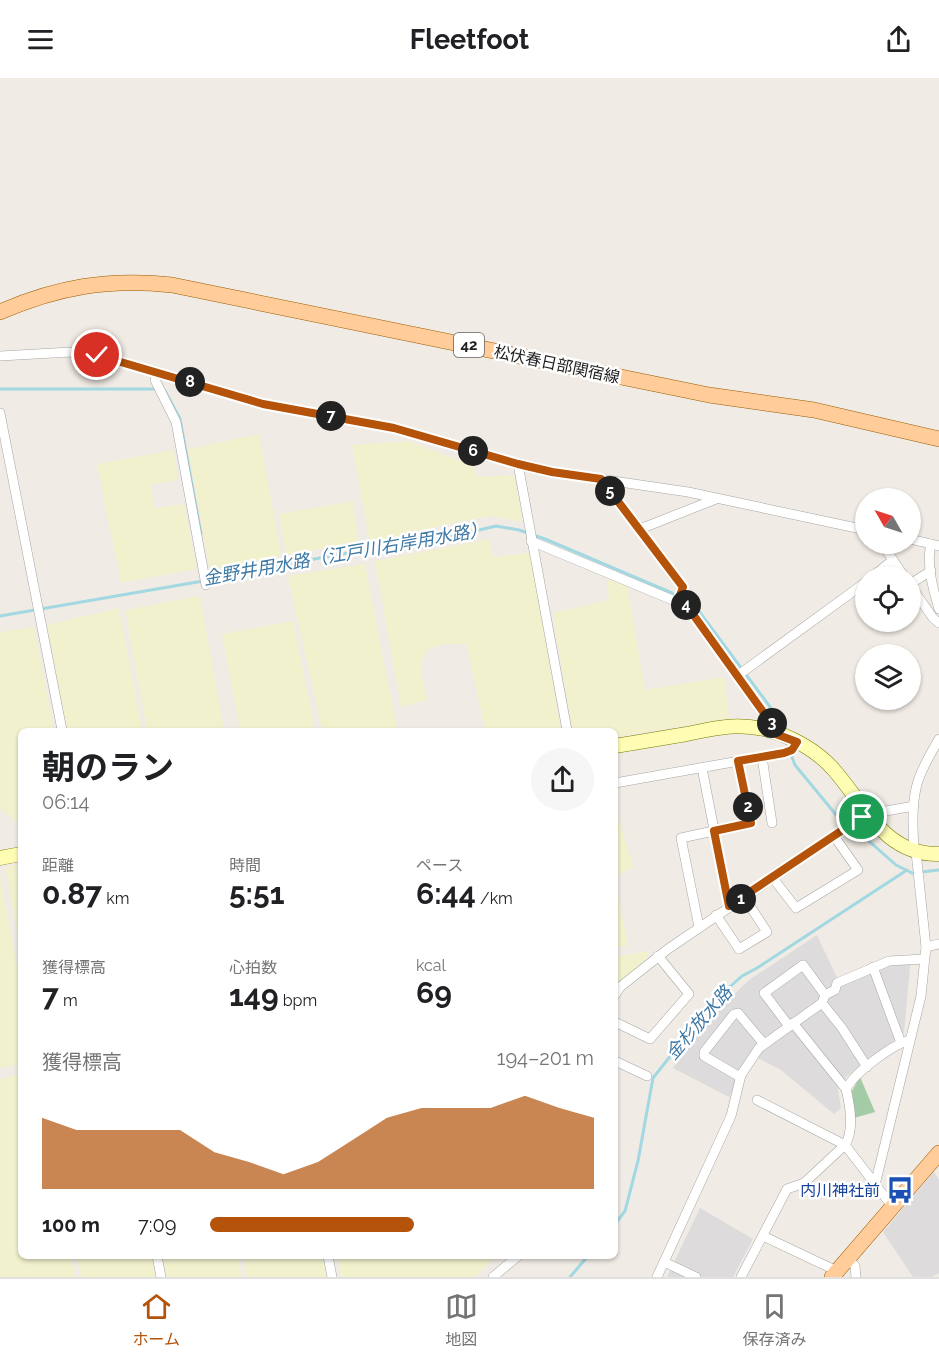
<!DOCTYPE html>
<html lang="ja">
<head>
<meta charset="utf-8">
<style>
  :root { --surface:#fff; --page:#f6f6f6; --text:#202124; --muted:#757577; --line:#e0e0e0; --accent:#b45309 }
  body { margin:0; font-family:Raleway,"Noto Sans JP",sans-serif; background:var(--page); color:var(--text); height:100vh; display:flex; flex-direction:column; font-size:22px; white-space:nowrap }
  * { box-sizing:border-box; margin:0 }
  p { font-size:20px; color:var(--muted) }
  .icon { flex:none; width:33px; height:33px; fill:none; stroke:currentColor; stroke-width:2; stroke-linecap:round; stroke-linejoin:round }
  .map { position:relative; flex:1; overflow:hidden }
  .details { position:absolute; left:18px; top:650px; width:600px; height:531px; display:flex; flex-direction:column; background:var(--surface); border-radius:9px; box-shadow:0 2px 4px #0004 }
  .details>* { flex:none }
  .needle { width:39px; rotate:309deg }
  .buttons { position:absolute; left:855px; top:410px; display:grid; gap:12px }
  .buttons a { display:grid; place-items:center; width:66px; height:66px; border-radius:50%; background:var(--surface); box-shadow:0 2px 4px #0004; font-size:30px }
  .pin { position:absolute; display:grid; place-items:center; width:51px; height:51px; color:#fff; margin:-26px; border:3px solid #fff; border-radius:50%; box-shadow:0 2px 6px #0007 }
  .km { position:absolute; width:30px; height:30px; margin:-15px; border-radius:50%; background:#222; color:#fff; font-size:16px; line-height:30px; text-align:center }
  .round { display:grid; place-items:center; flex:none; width:63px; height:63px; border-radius:32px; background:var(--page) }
  .headline { display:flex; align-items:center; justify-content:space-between; height:102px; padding:0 24px }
  h1 { font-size:33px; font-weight:700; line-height:45px }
  .stats { display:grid; grid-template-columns:repeat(3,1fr); gap:9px; height:102px; padding:6px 24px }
  .stats div { display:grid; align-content:center }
  .stats b { font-size:30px; font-weight:700 }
  .stats small { font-size:16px; font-weight:400 }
  .stats p { font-size:16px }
  .chart { height:168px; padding:12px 24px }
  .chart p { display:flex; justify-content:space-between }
  .chart svg { width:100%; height:108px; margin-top:6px; fill:var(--accent); opacity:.7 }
  ul { padding:0 24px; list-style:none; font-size:20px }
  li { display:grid; grid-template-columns:96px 72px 1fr; align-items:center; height:45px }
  li i { height:15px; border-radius:8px; background:var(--accent) }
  header { display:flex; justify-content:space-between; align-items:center; height:78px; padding:0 24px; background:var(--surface); font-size:27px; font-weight:700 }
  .dock { display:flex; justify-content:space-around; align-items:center; height:84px; border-top:2px solid var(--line); background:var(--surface); font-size:16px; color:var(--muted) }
  .dock a { display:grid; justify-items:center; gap:3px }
  .dock .active { color:var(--accent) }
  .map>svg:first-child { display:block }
  .residential { fill:#dddbdc }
  .farmland { fill:#f1f1ce }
  .cemetery { fill:#a3cba6 }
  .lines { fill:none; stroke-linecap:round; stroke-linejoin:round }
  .stream { stroke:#a1d8e2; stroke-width:3 }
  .street-casing { stroke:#a6a6a6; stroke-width:10 }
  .secondary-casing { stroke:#777b00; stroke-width:15 }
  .primary-casing { stroke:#995b00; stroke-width:16 }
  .street { stroke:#fff; stroke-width:9 }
  .secondary { stroke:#fffdb4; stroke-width:14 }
  .primary { stroke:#ffcc9a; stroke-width:15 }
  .route-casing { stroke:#fff; stroke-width:12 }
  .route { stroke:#b45309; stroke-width:8 }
  .labels { text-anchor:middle; stroke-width:5; stroke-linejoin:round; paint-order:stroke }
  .shield { fill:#fff; stroke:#626262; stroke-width:1.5 }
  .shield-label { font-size:15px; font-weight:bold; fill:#1f1f1f }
  .street-label { font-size:16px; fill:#1f1f1f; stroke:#fff }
  .transit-label { font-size:16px; fill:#164399; stroke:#fff; text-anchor:end }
  .water-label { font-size:18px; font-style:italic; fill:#3e79a6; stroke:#fff }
</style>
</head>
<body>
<header><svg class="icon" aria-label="menu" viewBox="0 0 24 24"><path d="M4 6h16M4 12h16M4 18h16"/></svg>Fleetfoot<svg class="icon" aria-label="share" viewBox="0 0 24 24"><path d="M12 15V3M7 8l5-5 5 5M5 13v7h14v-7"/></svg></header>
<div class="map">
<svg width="939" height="1199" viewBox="0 0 939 1199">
  <rect width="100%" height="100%" fill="#f0ebe4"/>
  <g class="residential">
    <polygon points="817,857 839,904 911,878 904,955 837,1006 841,1030 834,1036 781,992 754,978 729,1019 673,990 713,937 749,902"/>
    <polygon points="934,1094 939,1102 939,1195 932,1199 913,1199 883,1154"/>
    <polygon points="700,1130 753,1161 733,1199 667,1199"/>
  </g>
  <g class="farmland">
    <polygon points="259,356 281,477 210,493 188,371"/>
    <polygon points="409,363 457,382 472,383 477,399 514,397 523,444 491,438 452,445 370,465 352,367"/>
    <polygon points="174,372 178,402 150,407 154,430 184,426 197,491 121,505 97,386"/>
    <polygon points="353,423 358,464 286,477 279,436"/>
    <polygon points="490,461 492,479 530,475 561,652 485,652 467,566 443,566 427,572 422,582 421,599 428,622 401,629 375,483"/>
    <polygon points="365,486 397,652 322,652 288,498"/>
    <polygon points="607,501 627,508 645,612 724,599 729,641 615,659 615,652 572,652 553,535 609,522"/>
    <polygon points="200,518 224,652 147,652 125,532"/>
    <polygon points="119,530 142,652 67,652 47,547"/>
    <polygon points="293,543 315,652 240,652 222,556"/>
    <polygon points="34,549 54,652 21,652 21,747 0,731 0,554"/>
    <polygon points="615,730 634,790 615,797"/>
    <polygon points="21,786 21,877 5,789"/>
    <polygon points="0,797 21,910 21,986 0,990"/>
    <polygon points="615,802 628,867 615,870"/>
    <polygon points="649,873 646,881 615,910 615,879"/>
    <polygon points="21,996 21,1178 71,1178 75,1199 0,1199 0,1001"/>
    <polygon points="76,1178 152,1178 156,1199 81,1199"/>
    <polygon points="162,1178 238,1178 242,1199 167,1199"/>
    <polygon points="243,1178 324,1178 328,1199 247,1199"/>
    <polygon points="348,1178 494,1178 476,1199 341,1199 338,1179"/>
  </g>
  <polygon class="cemetery" points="860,999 875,1034 854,1040 852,1013"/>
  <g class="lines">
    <g class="stream">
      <polyline points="0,311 156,311"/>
      <polyline points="165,313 180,341 201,456"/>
      <polyline points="0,538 209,502 330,478 450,459 496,448 519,452 545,461 672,515 690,525 698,532 785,649 786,653"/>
      <polyline points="790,674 795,687 842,744 870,764 896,787 912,795 939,792"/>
      <polyline points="615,1146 625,1133 638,1083 653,1000 714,923 742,898 757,890 907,792"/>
      <polyline points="570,1199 588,1178"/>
    </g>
    <defs>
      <g id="street">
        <polyline points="0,278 71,274 97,277 263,326 394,350 482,377 552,394 688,414 866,452"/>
        <polyline points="157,294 155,302 176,344 206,507"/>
        <polyline points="0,335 62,652"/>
        <polyline points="518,386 567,652"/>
        <polyline points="601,401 683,509 678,523"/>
        <polyline points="640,451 716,421"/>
        <polyline points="910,461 939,468"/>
        <polyline points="531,463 687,528 774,649 773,655"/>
        <polyline points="881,465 904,498"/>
        <path d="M931,466C926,486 933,511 939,531"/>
        <polyline points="873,498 893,482"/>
        <polyline points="910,506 931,493"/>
        <polyline points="910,507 933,540 939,545"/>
        <polyline points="737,598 866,504"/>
        <polyline points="762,679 772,745"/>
        <polyline points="702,690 729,828"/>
        <polyline points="615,705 784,675 792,672 797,664"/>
        <polyline points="869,736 914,728"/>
        <path d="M914,773C913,751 911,725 918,703C923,688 931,675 939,661"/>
        <polyline points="772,799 796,830 858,792 834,758"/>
        <polyline points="716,837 739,871 767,854 744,819"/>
        <polyline points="699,849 681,760 751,745 738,683"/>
        <polyline points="926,869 939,866"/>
        <polyline points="873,889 901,965"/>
        <polyline points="615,917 620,909 668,871 868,735"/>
        <polyline points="822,925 842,950 867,989"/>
        <polyline points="615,944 650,961 689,916 658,878"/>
        <polyline points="793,945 846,1011"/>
        <polyline points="789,948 764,915 803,887 825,917"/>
        <polyline points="615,983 647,998"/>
        <polyline points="740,999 704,978 704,974 734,936 738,935 764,966"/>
        <polyline points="757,1022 845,1067 892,1128"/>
        <polyline points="875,1107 921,918 926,869 916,774"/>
        <polyline points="763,1158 837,1193"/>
        <polyline points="157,1178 161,1199"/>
        <polyline points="328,1178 332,1199"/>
        <polyline points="848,1180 855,1188 856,1199"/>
        <polyline points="664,1184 696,1199"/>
        <polyline points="493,1199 518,1178"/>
        <polyline points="657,1199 731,1038 741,997 759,970 822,925 825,917 835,912 837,905 889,883 924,881"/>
        <path d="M741,1199L787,1111L804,1105L845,1067C854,1053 850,1027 846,1011C855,994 891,968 909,962"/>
      </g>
      <g id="secondary">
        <path d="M615,668C639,664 663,660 687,656C716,650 733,645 764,651C789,657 817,672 834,692C865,727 884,777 939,776"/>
        <polyline points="0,780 21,776"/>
      </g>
      <g id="primary">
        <path d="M0,234C57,209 109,200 172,207L709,317L814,332L939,361"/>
        <polyline points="832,1199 939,1075"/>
      </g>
    </defs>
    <use href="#street" class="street-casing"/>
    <use href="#secondary" class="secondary-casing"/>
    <use href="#primary" class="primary-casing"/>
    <use href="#street" class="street"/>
    <use href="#secondary" class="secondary"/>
    <use href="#primary" class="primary"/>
  </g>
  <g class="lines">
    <defs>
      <polyline id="route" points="97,277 263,326 394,350 518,386 552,394 601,401 683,509 678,523 687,528 774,649 773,655 797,664 792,672 784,675 738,683 751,745 714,753 729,828 862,739"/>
    </defs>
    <use href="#route" class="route-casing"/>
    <use href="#route" class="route"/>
  </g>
  <defs>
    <symbol id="bus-bare" viewBox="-9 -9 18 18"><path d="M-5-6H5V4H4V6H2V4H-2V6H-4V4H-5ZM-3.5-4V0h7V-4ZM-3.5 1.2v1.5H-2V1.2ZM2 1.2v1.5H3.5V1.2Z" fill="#1a4fb4" stroke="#fff" stroke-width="2.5" paint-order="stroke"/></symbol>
  </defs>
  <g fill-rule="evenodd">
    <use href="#bus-bare" x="881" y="1093" width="38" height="38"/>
  </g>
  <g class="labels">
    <rect class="shield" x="454" y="255" width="30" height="24" rx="4.5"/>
    <g class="shield-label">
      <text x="469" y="272">42</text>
    </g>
    <g class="street-label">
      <text transform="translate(557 286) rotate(12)" y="6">松伏春日部関宿線</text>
    </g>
    <g class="transit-label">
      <text x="880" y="1118">内川神社前</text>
    </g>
    <g class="water-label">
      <text transform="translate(345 476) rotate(-10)" y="6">金野井用水路（江戸川右岸用水路）</text>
      <text transform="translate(699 945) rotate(-49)" y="6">金杉放水路</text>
    </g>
  </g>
</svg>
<div class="buttons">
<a><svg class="needle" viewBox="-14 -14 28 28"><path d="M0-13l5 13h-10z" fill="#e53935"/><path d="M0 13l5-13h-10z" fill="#757577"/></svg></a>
<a><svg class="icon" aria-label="locate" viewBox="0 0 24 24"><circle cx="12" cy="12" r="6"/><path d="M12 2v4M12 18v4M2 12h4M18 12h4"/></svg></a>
<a><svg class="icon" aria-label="layers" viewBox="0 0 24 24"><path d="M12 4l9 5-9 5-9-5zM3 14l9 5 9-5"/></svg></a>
</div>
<div class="pin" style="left:862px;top:739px;background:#1e9e55"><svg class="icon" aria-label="arrive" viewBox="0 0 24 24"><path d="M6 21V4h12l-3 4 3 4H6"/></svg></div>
<div class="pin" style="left:97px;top:277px;background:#d93025"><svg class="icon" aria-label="check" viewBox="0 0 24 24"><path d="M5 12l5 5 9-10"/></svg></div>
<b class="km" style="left:741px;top:821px">1</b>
<b class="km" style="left:748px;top:729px">2</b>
<b class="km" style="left:772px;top:645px">3</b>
<b class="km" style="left:686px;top:527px">4</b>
<b class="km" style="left:610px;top:413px">5</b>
<b class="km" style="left:473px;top:373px">6</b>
<b class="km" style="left:331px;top:338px">7</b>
<b class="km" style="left:190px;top:304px">8</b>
<section class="details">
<div class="headline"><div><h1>朝のラン</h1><p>06:14</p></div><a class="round"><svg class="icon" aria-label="share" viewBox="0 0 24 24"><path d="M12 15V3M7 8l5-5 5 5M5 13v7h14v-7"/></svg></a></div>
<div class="stats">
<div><p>距離</p><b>0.87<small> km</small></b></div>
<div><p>時間</p><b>5:51</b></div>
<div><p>ペース</p><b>6:44<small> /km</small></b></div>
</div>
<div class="stats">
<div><p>獲得標高</p><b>7<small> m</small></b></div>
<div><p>心拍数</p><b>149<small> bpm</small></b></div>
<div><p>kcal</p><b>69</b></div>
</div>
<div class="chart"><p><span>獲得標高</span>194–201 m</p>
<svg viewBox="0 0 160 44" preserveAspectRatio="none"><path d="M0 44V15L10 20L20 20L30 20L40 20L50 29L60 33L70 38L80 33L90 24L100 15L110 11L120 11L130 11L140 6L150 11L160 15V44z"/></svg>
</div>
<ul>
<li><b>100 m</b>7:09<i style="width:53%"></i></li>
</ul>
</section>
</div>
<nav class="dock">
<a class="active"><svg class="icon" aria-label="home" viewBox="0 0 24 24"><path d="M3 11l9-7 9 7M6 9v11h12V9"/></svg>ホーム</a>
<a><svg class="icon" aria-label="map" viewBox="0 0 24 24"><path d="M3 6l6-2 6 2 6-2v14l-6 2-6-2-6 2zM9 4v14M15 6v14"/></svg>地図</a>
<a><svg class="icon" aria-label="saved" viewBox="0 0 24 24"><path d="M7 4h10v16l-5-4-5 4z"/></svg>保存済み</a>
</nav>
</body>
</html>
